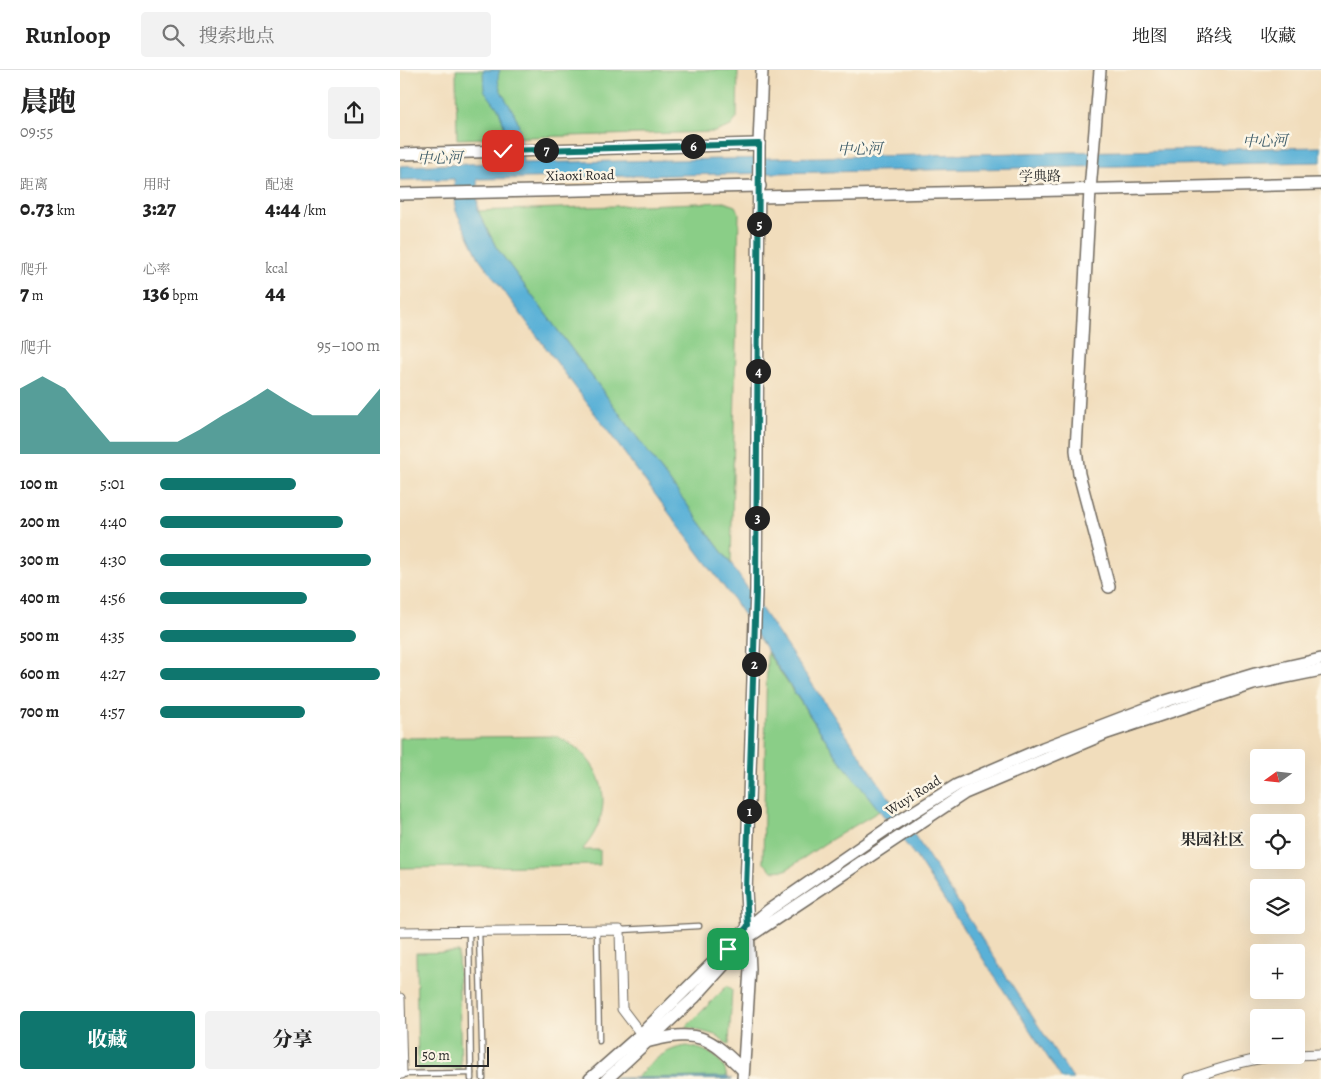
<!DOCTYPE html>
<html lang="zh">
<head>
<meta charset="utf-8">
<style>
  :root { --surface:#fff; --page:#f2f2f2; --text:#222; --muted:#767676; --line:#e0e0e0; --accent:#0f766e }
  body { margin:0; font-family:Alegreya,"Noto Serif SC",serif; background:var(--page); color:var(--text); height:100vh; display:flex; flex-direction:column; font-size:19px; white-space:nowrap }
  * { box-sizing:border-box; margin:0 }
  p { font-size:16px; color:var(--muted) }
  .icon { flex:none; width:28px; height:28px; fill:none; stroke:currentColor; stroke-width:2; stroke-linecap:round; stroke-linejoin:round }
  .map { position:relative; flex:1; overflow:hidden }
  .details { display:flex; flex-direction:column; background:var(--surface); width:400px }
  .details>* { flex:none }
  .needle { width:32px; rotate:255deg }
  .tools { position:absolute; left:850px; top:679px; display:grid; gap:10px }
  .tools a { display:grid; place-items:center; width:55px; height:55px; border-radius:5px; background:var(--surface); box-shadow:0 5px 20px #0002; font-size:25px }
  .scale { position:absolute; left:15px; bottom:12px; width:74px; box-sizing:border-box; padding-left:5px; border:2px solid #2b2b2b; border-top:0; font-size:14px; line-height:18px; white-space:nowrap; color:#2b2b2b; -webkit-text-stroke:4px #fcf5e5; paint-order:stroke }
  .pin { position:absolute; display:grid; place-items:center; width:42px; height:42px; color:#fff; margin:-21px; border-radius:10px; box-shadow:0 2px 8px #0006 }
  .km { position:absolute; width:25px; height:25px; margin:-12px; border-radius:50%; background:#222; color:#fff; font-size:14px; line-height:25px; text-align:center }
  .round { display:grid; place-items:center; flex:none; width:52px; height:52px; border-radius:5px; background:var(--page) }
  .headline { display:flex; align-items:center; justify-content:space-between; height:85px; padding:0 20px }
  h1 { font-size:28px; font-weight:800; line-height:38px }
  .stats { display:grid; grid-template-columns:repeat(3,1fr); gap:8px; height:85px; padding:5px 20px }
  .stats div { display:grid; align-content:center }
  .stats b { font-size:21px; font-weight:800 }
  .stats small { font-size:14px; font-weight:400 }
  .stats p { font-size:14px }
  .chart { height:140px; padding:10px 20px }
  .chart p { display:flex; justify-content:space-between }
  .chart svg { width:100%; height:90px; margin-top:5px; fill:var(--accent); opacity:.7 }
  .cta { display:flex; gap:10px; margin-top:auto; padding:10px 20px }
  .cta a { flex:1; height:58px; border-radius:5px; background:var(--accent); color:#fff; font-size:20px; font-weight:800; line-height:58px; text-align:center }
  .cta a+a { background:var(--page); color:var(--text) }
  ul { padding:0 20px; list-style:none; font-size:16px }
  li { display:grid; grid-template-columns:80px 60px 1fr; align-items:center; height:38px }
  li i { height:12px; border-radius:6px; background:var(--accent) }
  header { display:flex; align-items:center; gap:30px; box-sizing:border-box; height:70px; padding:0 25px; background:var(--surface); border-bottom:1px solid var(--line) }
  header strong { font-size:24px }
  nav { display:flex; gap:28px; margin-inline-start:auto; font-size:18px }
  .search { width:350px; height:45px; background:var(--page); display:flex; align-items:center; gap:12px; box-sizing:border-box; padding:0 18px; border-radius:5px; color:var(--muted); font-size:19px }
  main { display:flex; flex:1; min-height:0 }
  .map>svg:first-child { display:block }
  .green { fill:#8ace87; stroke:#5a7c59 }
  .water { fill:#5ab1d7; stroke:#426e81 }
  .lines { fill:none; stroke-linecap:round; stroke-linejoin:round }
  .lane-casing { stroke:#70695e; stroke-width:7 }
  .street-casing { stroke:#70695e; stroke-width:11 }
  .secondary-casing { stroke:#70695e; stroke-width:14 }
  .lane { stroke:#fff; stroke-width:4.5 }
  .street { stroke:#fff; stroke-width:9 }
  .secondary { stroke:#fff; stroke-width:11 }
  .route-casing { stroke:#fff; stroke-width:10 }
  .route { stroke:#0f766e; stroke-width:6 }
  .labels { text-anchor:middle; stroke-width:5; stroke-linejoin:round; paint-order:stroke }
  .street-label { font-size:14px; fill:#2b2b2b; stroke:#fcf5e5 }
  .water-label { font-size:15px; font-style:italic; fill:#3b5a67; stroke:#fcf5e5 }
  .quarter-label { font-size:16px; font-weight:bold; fill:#2b2b2b; stroke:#fcf5e5 }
</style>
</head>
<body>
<header>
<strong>Runloop</strong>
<div class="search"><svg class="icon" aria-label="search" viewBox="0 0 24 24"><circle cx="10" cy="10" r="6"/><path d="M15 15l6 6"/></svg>搜索地点</div>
<nav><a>地图</a><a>路线</a><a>收藏</a></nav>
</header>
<main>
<section class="details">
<div class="headline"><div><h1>晨跑</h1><p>09:55</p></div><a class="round"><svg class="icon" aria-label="share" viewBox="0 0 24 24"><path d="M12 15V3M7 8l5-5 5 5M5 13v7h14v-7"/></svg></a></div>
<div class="stats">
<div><p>距离</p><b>0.73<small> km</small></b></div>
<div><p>用时</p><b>3:27</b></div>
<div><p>配速</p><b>4:44<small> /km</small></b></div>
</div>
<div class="stats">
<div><p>爬升</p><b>7<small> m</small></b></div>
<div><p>心率</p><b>136<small> bpm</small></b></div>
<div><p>kcal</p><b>44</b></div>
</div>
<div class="chart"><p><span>爬升</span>95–100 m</p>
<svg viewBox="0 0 160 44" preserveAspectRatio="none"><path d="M0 44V12L10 6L20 12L30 25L40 38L50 38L60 38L70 38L80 32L90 25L100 19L110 12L120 19L130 25L140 25L150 25L160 12V44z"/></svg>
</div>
<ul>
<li><b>100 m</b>5:01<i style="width:62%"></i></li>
<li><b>200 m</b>4:40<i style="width:83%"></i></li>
<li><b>300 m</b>4:30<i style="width:96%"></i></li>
<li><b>400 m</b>4:56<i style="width:67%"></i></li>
<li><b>500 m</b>4:35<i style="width:89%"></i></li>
<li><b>600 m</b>4:27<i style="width:100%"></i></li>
<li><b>700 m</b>4:57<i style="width:66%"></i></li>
</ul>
<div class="cta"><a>收藏</a><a>分享</a></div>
</section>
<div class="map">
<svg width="921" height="1009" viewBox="0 0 921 1009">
  <rect width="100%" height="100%" fill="#fcf5e5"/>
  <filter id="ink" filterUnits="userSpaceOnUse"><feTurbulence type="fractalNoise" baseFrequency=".02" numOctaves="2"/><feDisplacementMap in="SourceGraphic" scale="10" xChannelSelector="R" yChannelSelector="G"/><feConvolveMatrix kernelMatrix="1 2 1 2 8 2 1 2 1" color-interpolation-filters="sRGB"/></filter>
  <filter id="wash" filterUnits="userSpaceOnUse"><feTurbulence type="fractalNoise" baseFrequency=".0096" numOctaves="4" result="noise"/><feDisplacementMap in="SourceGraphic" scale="20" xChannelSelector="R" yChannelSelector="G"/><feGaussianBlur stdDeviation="1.12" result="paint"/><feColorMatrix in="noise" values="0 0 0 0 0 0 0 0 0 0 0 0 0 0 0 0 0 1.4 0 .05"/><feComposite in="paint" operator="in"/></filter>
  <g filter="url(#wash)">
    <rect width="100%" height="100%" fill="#f1ddbc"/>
    <g class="green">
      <polygon points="56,0 338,0 337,48 331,56 315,62 57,69"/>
      <polygon points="324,132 335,136 339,143 331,494 96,177 78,141"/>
      <polygon points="367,582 438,688 481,740 424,774 386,800 372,801 363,792"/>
      <path d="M156,666C205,688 219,739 182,780H200V795L0,798V668Z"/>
      <polygon points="58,882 61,999 18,1000 16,883"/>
      <polygon points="327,916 332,919 329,975 315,965 286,957"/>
      <path d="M287,976C306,979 325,987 327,1009H235C251,993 263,979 287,976Z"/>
    </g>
    <g class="water">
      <path d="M83,0H100C92,18 112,34 117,50C122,64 121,79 123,93L921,77V92L77,109L78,141L96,177L331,494L525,781L673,1009H662L516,787L438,688L333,529L79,188L56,141L54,109L0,110V96L101,93L106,74L104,56L99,40L84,20Z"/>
      <polygon points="327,1007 332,1009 133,1009"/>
    </g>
  </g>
  <g filter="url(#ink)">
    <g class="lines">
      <defs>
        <g id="lane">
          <polyline points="79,860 83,1009"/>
          <polyline points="197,860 199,971"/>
          <polyline points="220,860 299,856"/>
          <polyline points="69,862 71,1009"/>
          <polyline points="1,1004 71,1003"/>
        </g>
        <g id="street">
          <polyline points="0,862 220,860 222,939 241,964"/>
          <polyline points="0,928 2,1004"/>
          <polyline points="896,985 921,984"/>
          <path d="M789,1009C823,997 855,987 890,985"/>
        </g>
        <g id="secondary">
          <polyline points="700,0 690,120 676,380 679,404 709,517"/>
          <polyline points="0,84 359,74"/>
          <polyline points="0,124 360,116"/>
          <polyline points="360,127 921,114"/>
          <path d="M250,971C298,959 310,967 343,1000"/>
          <polyline points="190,1009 241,964 349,857 369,840 488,758 557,715 643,678 766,631 855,604 921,589"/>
          <polyline points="207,1009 294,928 350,866 565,723 707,663 853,614 921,600"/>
          <polyline points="343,1009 350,899 346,821 356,520 359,74 362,0"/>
        </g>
      </defs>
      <use href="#lane" class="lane-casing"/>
      <use href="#street" class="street-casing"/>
      <use href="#secondary" class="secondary-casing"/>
      <use href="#lane" class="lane"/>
      <use href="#street" class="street"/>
      <use href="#secondary" class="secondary"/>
    </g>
  </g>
  <g class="lines" filter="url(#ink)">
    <defs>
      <polyline id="route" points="103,81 359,74 356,520 346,820 348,856 328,879"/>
    </defs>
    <use href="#route" class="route-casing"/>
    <use href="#route" class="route"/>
  </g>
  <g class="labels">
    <g class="street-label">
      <text transform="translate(180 105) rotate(-1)" y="5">Xiaoxi Road</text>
      <text transform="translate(640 106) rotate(-1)" y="5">学典路</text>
      <text transform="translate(513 725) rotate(-32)" y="5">Wuyi Road</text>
    </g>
    <g class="water-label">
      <text transform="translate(865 71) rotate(-1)" y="5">中心河</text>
      <text transform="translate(460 79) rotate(-1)" y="5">中心河</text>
      <text transform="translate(40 88) rotate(-1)" y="5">中心河</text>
    </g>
    <g class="quarter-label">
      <text x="812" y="775">果园社区</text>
    </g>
  </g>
</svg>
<div class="tools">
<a><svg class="needle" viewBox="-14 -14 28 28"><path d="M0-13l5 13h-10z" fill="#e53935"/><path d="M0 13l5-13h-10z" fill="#767676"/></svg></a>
<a><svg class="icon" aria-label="locate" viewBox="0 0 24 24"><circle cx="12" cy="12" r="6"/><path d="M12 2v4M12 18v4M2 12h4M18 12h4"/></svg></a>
<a><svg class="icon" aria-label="layers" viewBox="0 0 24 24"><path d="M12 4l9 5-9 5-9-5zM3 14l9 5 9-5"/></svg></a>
<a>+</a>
<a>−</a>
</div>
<div class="scale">50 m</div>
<div class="pin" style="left:328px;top:879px;background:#1e9e55"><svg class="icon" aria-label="arrive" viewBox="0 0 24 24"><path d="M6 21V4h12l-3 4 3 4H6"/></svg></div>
<div class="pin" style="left:103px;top:81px;background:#d93025"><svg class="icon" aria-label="check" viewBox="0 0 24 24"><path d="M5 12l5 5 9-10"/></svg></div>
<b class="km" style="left:349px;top:741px">1</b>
<b class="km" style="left:354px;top:594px">2</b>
<b class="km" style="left:357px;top:448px">3</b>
<b class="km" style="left:358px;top:301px">4</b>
<b class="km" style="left:359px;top:154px">5</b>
<b class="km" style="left:293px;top:76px">6</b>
<b class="km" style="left:146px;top:80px">7</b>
</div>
</main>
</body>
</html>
